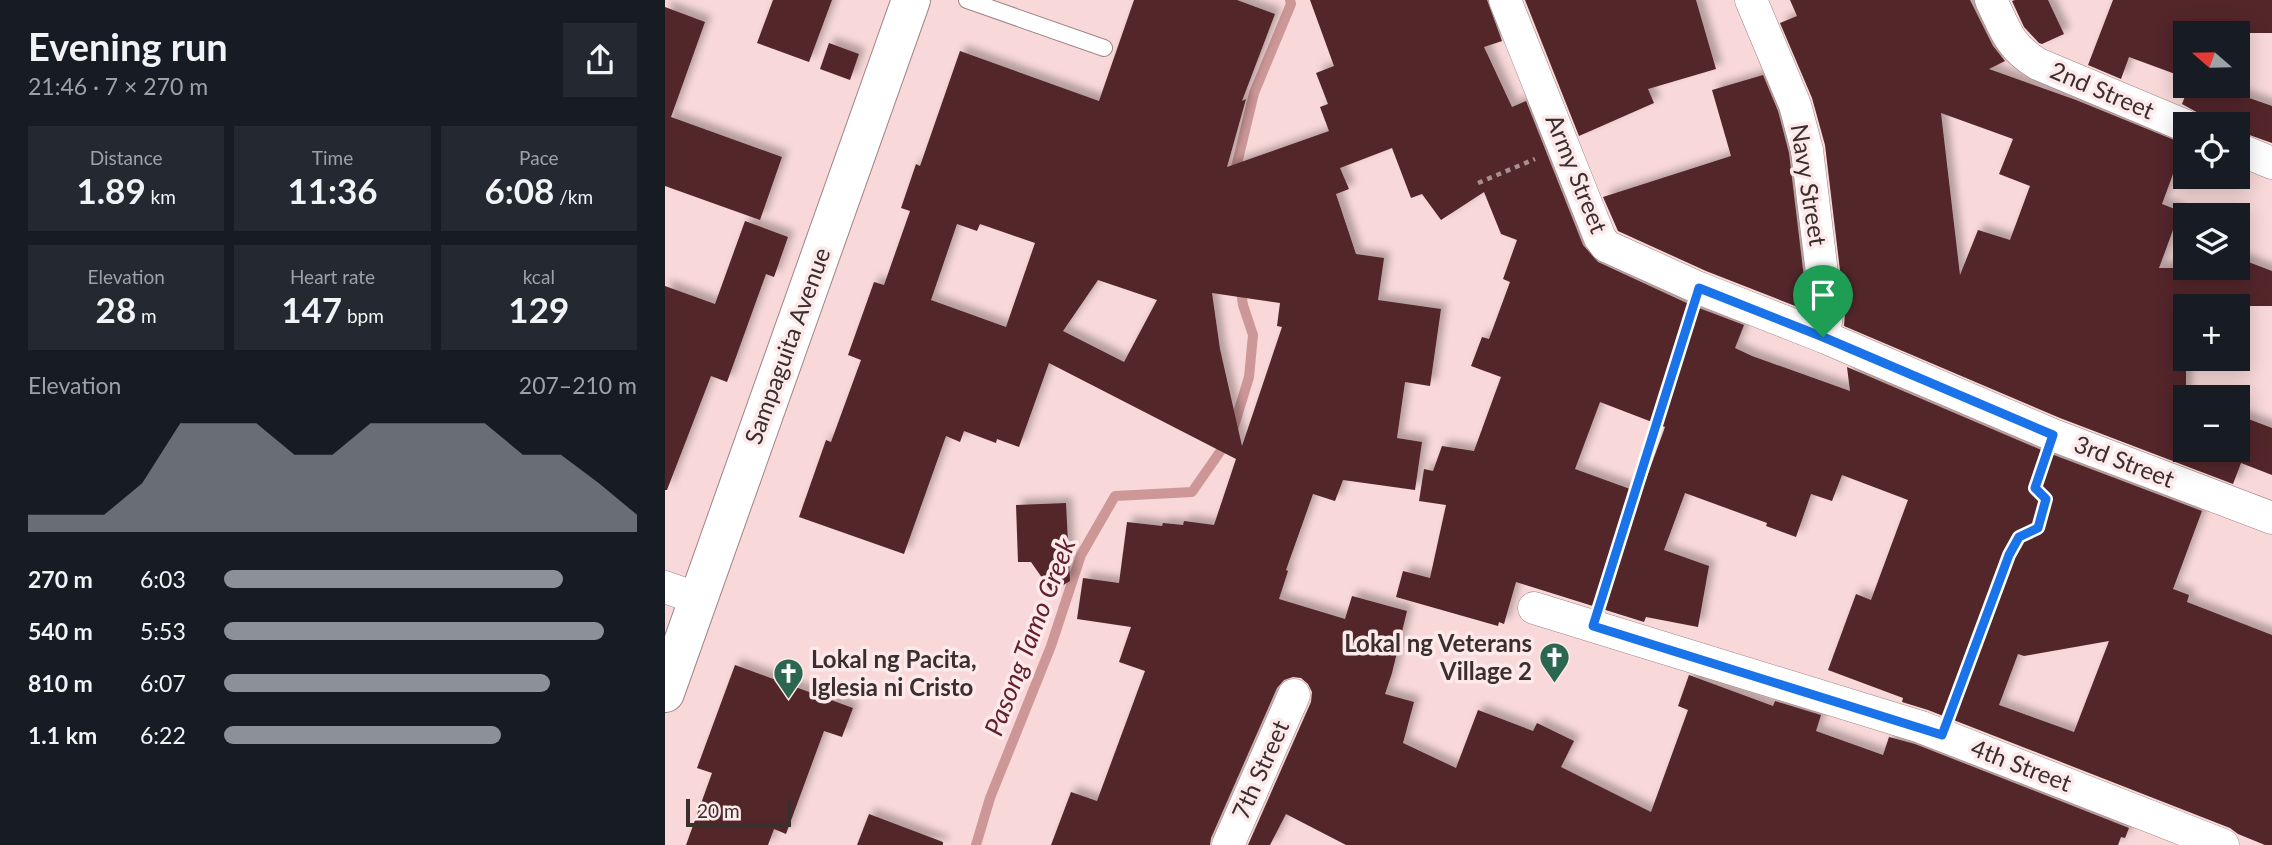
<!DOCTYPE html>
<html lang="en">
<head>
<meta charset="utf-8">
<style>
  :root { --surface:#171b24; --page:#242831; --text:#f1f3f6; --muted:#9ea1a6; --accent:#8c9099 }
  body { margin:0; font-family:Lato,sans-serif; background:var(--page); color:var(--text); height:100vh; display:flex; flex-direction:column; font-size:26px; white-space:nowrap }
  * { box-sizing:border-box; margin:0 }
  p { font-size:23px; color:var(--muted) }
  .icon { flex:none; width:38px; height:38px; fill:none; stroke:currentColor; stroke-width:2; stroke-linecap:round; stroke-linejoin:round }
  .map { position:relative; flex:1; overflow:hidden }
  .panel { display:flex; flex-direction:column; background:var(--surface); width:665px }
  .panel>* { flex:none }
  .needle { width:46px; rotate:290deg }
  .fabs { position:absolute; left:1508px; top:21px; display:grid; gap:14px }
  .fabs a { display:grid; place-items:center; width:77px; height:77px; border-radius:0px; background:var(--surface); box-shadow:0 4px 18px #0003; font-size:35px }
  .scale { position:absolute; left:21px; bottom:18px; width:105px; box-sizing:border-box; padding-left:7px; border:4px solid #3a2e2e; border-top:0; font-size:19px; line-height:24px; white-space:nowrap; color:#3a2e2e; -webkit-text-stroke:5px #fde9e9; paint-order:stroke }
  .pin { position:absolute; display:grid; place-items:center; width:60px; height:60px; color:#fff; margin:-72px -30px; border-radius:50% 50% 50% 0; rotate:-45deg; box-shadow:0 0 7px #0007 }
  .pin .icon { rotate:45deg }
  .round { display:grid; place-items:center; flex:none; width:74px; height:74px; border-radius:0px; background:var(--page) }
  .overview { display:flex; align-items:center; justify-content:space-between; height:119px; padding:0 28px }
  h1 { font-size:38px; font-weight:700; line-height:52px }
  .figures { display:grid; grid-template-columns:repeat(3,1fr); gap:10px; height:119px; padding:7px 28px }
  .figures div { display:grid; align-content:center; border-radius:0px; background:var(--page); text-align:center }
  .figures b { font-size:35px; font-weight:700 }
  .figures small { font-size:19px; font-weight:400 }
  .figures p { font-size:19px }
  .chart { height:196px; padding:14px 28px }
  .chart p { display:flex; justify-content:space-between }
  .chart svg { width:100%; height:126px; margin-top:7px; fill:var(--accent); opacity:.7 }
  ul { padding:0 28px; list-style:none; font-size:23px }
  li { display:grid; grid-template-columns:112px 84px 1fr; align-items:center; height:52px }
  li i { height:18px; border-radius:9px; background:var(--accent) }
  main { display:flex; flex:1; min-height:0 }
  .map>svg:first-child { display:block }
  .lines { fill:none; stroke-linecap:round; stroke-linejoin:round }
  .stream { stroke:#cd9798; stroke-width:10 }
  .building { fill:#522629; fill-rule:evenodd; filter:url(#shadow) }
  .service-casing { stroke:#a28485; stroke-width:18 }
  .minor-casing { stroke:#a28485; stroke-width:33 }
  .tertiary-casing { stroke:#a28485; stroke-width:40 }
  .path { stroke:#a78f8f; stroke-width:4.5; stroke-dasharray:5 5; stroke-linecap:butt }
  .service { stroke:#fff; stroke-width:16 }
  .minor { stroke:#fff; stroke-width:32 }
  .tertiary { stroke:#fff; stroke-width:38 }
  .route-casing { stroke:#fff; stroke-width:14 }
  .route { stroke:#1a73e8; stroke-width:9 }
  .labels { text-anchor:middle; stroke-width:7; stroke-linejoin:round; paint-order:stroke }
  .street-label { font-size:24px; fill:#3a2e2e; stroke:#fde9e9 }
  .poi-label { font-size:24px; font-weight:bold; fill:#3a2e2e; stroke:#fde9e9; text-anchor:end }
  .water-label { font-size:26px; font-style:italic; fill:#622028; stroke:#fde9e9 }
</style>
</head>
<body>
<main>
<section class="panel">
<div class="overview"><div><h1>Evening run</h1><p>21:46 · 7 × 270 m</p></div><a class="round"><svg class="icon" aria-label="share" viewBox="0 0 24 24"><path d="M12 15V3M7 8l5-5 5 5M5 13v7h14v-7"/></svg></a></div>
<div class="figures">
<div><p>Distance</p><b>1.89<small> km</small></b></div>
<div><p>Time</p><b>11:36</b></div>
<div><p>Pace</p><b>6:08<small> /km</small></b></div>
</div>
<div class="figures">
<div><p>Elevation</p><b>28<small> m</small></b></div>
<div><p>Heart rate</p><b>147<small> bpm</small></b></div>
<div><p>kcal</p><b>129</b></div>
</div>
<div class="chart"><p><span>Elevation</span>207–210 m</p>
<svg viewBox="0 0 160 44" preserveAspectRatio="none"><path d="M0 44V38L10 38L20 38L30 27L40 6L50 6L60 6L70 17L80 17L90 6L100 6L110 6L120 6L130 17L140 17L150 27L160 38V44z"/></svg>
</div>
<ul>
<li><b>270 m</b>6:03<i style="width:82%"></i></li>
<li><b>540 m</b>5:53<i style="width:92%"></i></li>
<li><b>810 m</b>6:07<i style="width:79%"></i></li>
<li><b>1.1 km</b>6:22<i style="width:67%"></i></li>
</ul>
</section>
<div class="map">
<svg width="1607" height="845" viewBox="0 0 1607 845">
  <defs>
    <filter id="shadow"><feDropShadow dx="6" dy="-6" stdDeviation="3.5" flood-color="#0004"/></filter>
  </defs>
  <rect width="100%" height="100%" fill="#f8d8d8"/>
  <g class="lines">
    <g class="stream">
      <polyline points="569,176 589,93 626,4 625,0"/>
      <polyline points="311,845 325,798 386,646 416,555 450,496 527,492 566,436 584,377 588,335 578,305 575,284"/>
    </g>
  </g>
  <g class="building">
    <polygon points="108,0 167,0 144,62 92,43"/>
    <path d="M469,0H572L610,14L577,101L581,99L562,167L664,131L655,107L663,104L651,73L669,66L645,0H822L837,41L819,47L847,107L861,101L918,245L933,262L1026,305L1079,325L1070,348L1087,356L1185,391L1182,367L1381,452L1537,511L1508,589L1524,595L1522,602L1607,635V845H1600L1573,834L1565,828L1263,710L1237,702L1238,698L1163,670L1191,594L1206,600L1243,500L1177,475L1167,501L1146,494L1131,537L1101,526L1102,523L1020,493L999,550L1044,566L1033,627L981,617L979,622L851,582L839,624L834,622L833,626L731,597L738,571L765,578L781,505L754,501L759,469L768,471L777,446L809,451L836,377L806,366L817,337L824,339L845,282L838,279L852,240L836,234L819,192L776,220L757,194L746,198L727,148L675,168L684,189L671,194L691,254L719,258L713,300L776,309L765,386L740,382L732,438L757,442L750,490L678,480L670,501L648,494L621,570L623,571L614,599L680,619L687,596L742,611L727,673L720,694L749,702L738,743L791,768L813,710L868,731L872,723L909,741L896,767L986,812L1023,710L1013,706L1024,675L1108,706L1110,701L1156,715L1151,731L1218,755L1224,737L1250,744L1464,828L1460,838L1456,837L1453,845H681L621,814L605,845H583L646,702L647,692L643,684L636,678L628,677L619,680L612,688L546,838L545,845H386L406,792L432,801L480,671L454,662L466,627L412,619L418,578L454,583L462,522L497,526L498,523L518,525L519,521L549,525L571,459L384,363L354,447L332,439L331,443L299,431L295,442L281,436L239,554L134,517L161,440L166,442L196,360L183,355L209,282L219,285L245,211L236,208L251,164L255,166L295,51L434,101ZM292,224L312,231L315,224L370,243L341,327L266,300ZM433,280L492,300L459,362L398,331ZM547,293L615,303L612,326L617,327L577,446L555,349ZM935,402L1000,427L976,493L910,469ZM1444,641L1409,732L1334,705L1353,654L1359,656Z"/>
    <polygon points="860,0 1031,0 1051,69 983,89 989,103 914,136"/>
    <path d="M1125,0H1305L1328,46L1340,61L1324,69L1411,100L1519,144L1497,204L1515,211L1494,268H1573V258L1607,271V306H1521V450H1573V415L1607,428V475L1576,463L1568,484L1395,418L1179,326L1180,312L1160,145L1147,98L1115,23L1132,16ZM1276,113L1348,139L1334,174L1365,186L1345,240L1313,230L1295,275Z"/>
    <polygon points="1350,0 1383,0 1399,34 1377,44 1374,43 1359,27 1347,1"/>
    <polygon points="1448,0 1607,0 1607,33 1521,33 1521,78 1464,57 1456,79 1423,65"/>
    <polygon points="0,7 40,22 6,117 117,157 95,220 0,186"/>
    <polygon points="164,43 194,54 185,80 155,69"/>
    <polygon points="1098,75 1113,111 1124,153 1143,311 1041,271 953,231 938,197 1066,156 1047,90"/>
    <polygon points="1524,86 1550,86 1607,106 1607,143 1573,131 1573,124 1539,124 1535,114 1517,104"/>
    <polygon points="80,221 123,237 109,277 101,274 62,382 46,376 2,490 0,490 0,286 50,304"/>
    <polygon points="401,503 405,581 387,592 366,562 353,562 351,505"/>
    <polygon points="70,665 188,708 177,737 159,731 121,834 109,829 103,845 21,845 47,773 32,768"/>
    <polygon points="204,814 278,842 278,845 192,845"/>
  </g>
  <g class="lines">
    <defs>
      <polyline id="service" points="302,0 439,48"/>
      <g id="minor">
        <polyline points="840,0 935,238 941,246 1034,288 1159,337 1388,435 1607,518"/>
        <polyline points="1086,0 1130,105 1142,150 1162,314 1159,337"/>
        <path d="M1326,0C1340,29 1344,47 1373,64L1521,126"/>
        <polyline points="1573,149 1607,163"/>
        <polyline points="0,587 33,599"/>
        <polyline points="869,608 1256,727 1558,845"/>
        <polyline points="563,845 629,695"/>
      </g>
      <polyline id="tertiary" points="0,693 246,0"/>
    </defs>
    <use href="#service" class="service-casing"/>
    <use href="#minor" class="minor-casing"/>
    <use href="#tertiary" class="tertiary-casing"/>
    <g class="path">
      <polyline points="813,183 870,159"/>
      <polyline points="938,596 1024,320"/>
      <polyline points="1289,704 1350,543 1359,533 1373,528 1381,499 1370,489 1377,465"/>
    </g>
    <use href="#service" class="service"/>
    <use href="#minor" class="minor"/>
    <use href="#tertiary" class="tertiary"/>
  </g>
  <g class="lines">
    <defs>
      <polygon id="route" points="1034,288 1158,337 1388,435 1370,488 1381,499 1373,528 1354,537 1344,555 1277,735 928,626"/>
    </defs>
    <use href="#route" class="route-casing"/>
    <use href="#route" class="route"/>
  </g>
  <defs>
    <symbol id="church-pin" viewBox="-11 -11 22 30"><path d="M0 17L-7.5 6A9.5 9.5 0 1 1 7.5 6Z" fill="#2a6650" stroke="#fde9e9"/><path d="M-1.2-6h2.4v3.5h3.3v2.4h-3.3V6h-2.4V-.1h-3.3v-2.4h3.3Z" fill="#fff"/></symbol>
  </defs>
  <g fill-rule="evenodd">
    <use href="#church-pin" x="872" y="640" width="35" height="47"/>
    <use href="#church-pin" x="106" y="656" width="35" height="47"/>
  </g>
  <g class="labels">
    <g class="street-label">
      <text transform="translate(1437 91) rotate(23)" y="8">2nd Street</text>
      <text transform="translate(911 174) rotate(68)" y="8">Army Street</text>
      <text transform="translate(1143 185) rotate(81)" y="8">Navy Street</text>
      <text transform="translate(123 346) rotate(-70)" y="8">Sampaguita Avenue</text>
      <text transform="translate(1459 462) rotate(21)" y="8">3rd Street</text>
      <text transform="translate(1356 766) rotate(21)" y="8">4th Street</text>
      <text transform="translate(596 770) rotate(-66)" y="8">7th Street</text>
    </g>
    <g class="poi-label">
      <text x="867" y="652">Lokal ng Veterans<tspan x="867" dy="28">Village 2</tspan></text>
      <text x="146" y="668" text-anchor="start">Lokal ng Pacita,<tspan x="146" dy="28">Iglesia ni Cristo</tspan></text>
    </g>
    <g class="water-label">
      <text transform="translate(365 637) rotate(-69)" y="9">Pasong Tamo Creek</text>
    </g>
  </g>
</svg>
<div class="fabs">
<a><svg class="needle" viewBox="-14 -14 28 28"><path d="M0-13l5 13h-10z" fill="#e53935"/><path d="M0 13l5-13h-10z" fill="#9ea1a6"/></svg></a>
<a><svg class="icon" aria-label="locate" viewBox="0 0 24 24"><circle cx="12" cy="12" r="6"/><path d="M12 2v4M12 18v4M2 12h4M18 12h4"/></svg></a>
<a><svg class="icon" aria-label="layers" viewBox="0 0 24 24"><path d="M12 4l9 5-9 5-9-5zM3 14l9 5 9-5"/></svg></a>
<a>+</a>
<a>−</a>
</div>
<div class="scale">20 m</div>
<div class="pin" style="left:1158px;top:337px;background:#1e9e55"><svg class="icon" aria-label="arrive" viewBox="0 0 24 24"><path d="M6 21V4h12l-3 4 3 4H6"/></svg></div>
</div>
</main>
</body>
</html>
